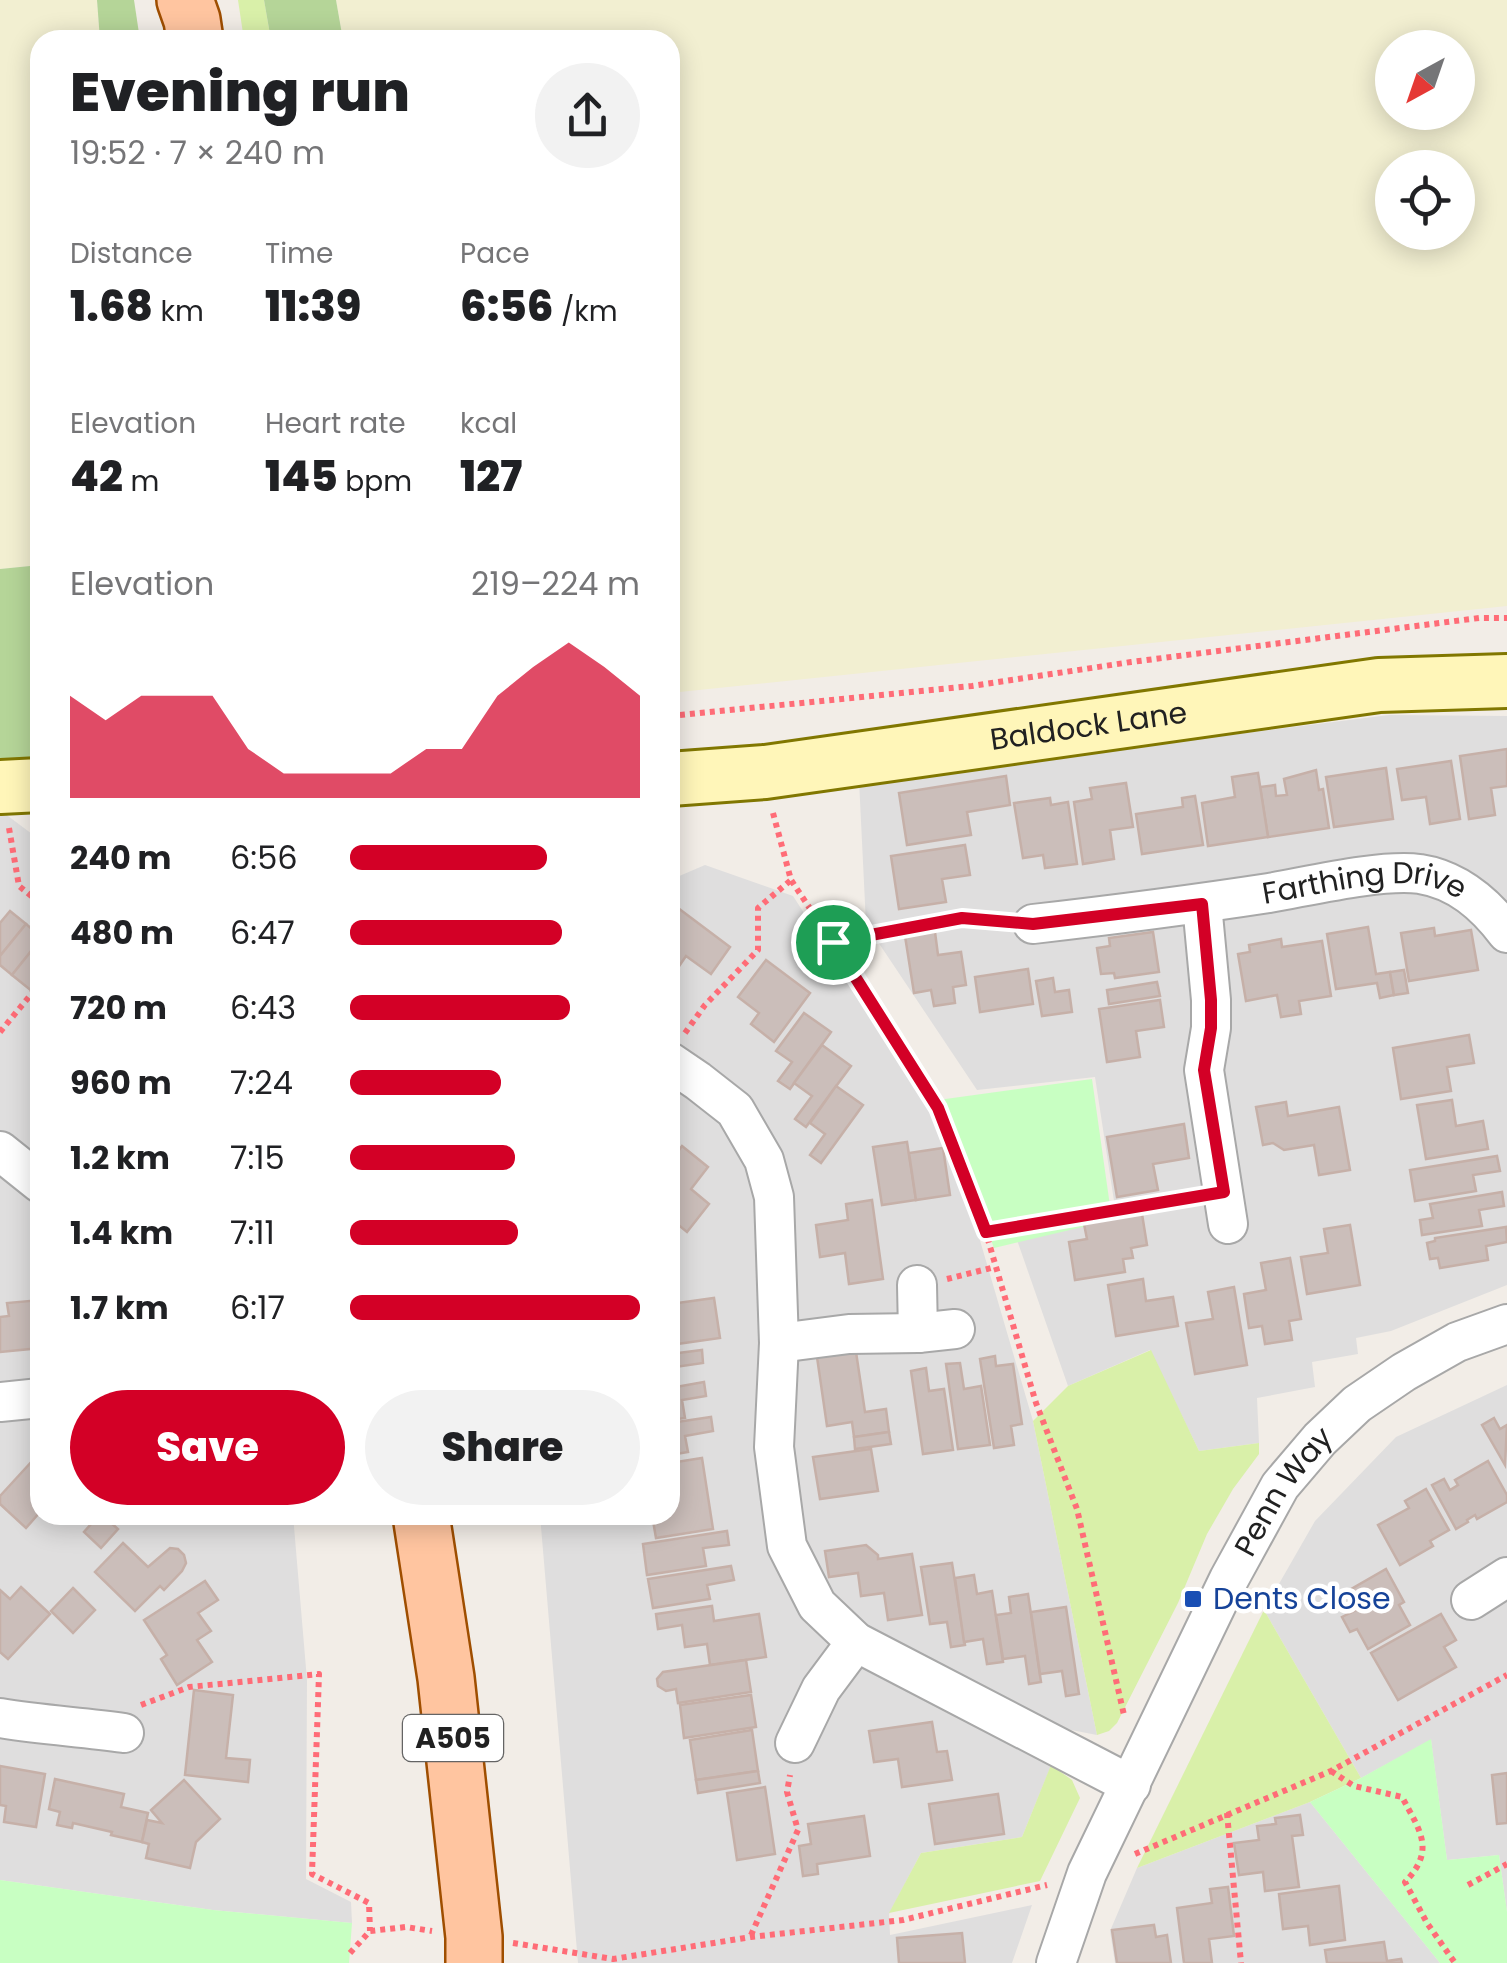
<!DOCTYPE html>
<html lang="en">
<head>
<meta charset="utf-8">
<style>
  :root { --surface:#fff; --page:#f2f2f2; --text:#202124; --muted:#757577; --accent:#d30026 }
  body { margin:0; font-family:Poppins,sans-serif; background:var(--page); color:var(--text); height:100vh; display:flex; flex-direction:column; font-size:38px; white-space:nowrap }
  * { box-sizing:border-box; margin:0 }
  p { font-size:32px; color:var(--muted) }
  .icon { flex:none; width:55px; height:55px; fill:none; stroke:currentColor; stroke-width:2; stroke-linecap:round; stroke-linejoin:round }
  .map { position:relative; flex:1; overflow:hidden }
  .side { position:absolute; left:30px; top:30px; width:650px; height:1495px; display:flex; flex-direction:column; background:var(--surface); border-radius:30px; box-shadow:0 5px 25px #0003 }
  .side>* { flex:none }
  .needle { width:65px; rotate:220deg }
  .tools { position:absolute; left:1375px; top:30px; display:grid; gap:20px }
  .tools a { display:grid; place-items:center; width:100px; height:100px; border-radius:50%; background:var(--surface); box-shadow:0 5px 25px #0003; font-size:50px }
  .pin { position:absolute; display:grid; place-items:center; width:85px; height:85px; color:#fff; margin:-42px; border:5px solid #fff; border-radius:50%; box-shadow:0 2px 10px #0007 }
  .round { display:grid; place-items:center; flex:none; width:105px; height:105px; border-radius:52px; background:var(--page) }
  .head { display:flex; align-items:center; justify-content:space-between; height:170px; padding:0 40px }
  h1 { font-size:55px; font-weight:800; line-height:75px }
  .stats { display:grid; grid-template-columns:repeat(3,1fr); gap:15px; height:170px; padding:10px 40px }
  .stats div { display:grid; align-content:center }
  .stats b { font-size:42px; font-weight:800 }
  .stats small { font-size:28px; font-weight:400 }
  .stats p { font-size:28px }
  .chart { height:280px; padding:20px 40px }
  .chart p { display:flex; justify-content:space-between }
  .chart svg { width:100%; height:180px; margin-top:10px; fill:var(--accent); opacity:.7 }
  .button { display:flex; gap:20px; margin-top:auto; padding:20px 40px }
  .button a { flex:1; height:115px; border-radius:60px; background:var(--accent); color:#fff; font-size:40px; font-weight:800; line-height:115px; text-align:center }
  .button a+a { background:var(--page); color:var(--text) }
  ul { padding:0 40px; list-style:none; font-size:32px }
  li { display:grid; grid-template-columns:160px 120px 1fr; align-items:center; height:75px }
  li i { height:25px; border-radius:12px; background:var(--accent) }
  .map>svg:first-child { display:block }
  .residential { fill:#dfdede }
  .farmland { fill:#f2efd1; fill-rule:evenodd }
  .grass { fill:#d9f0a9 }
  .forest { fill:#b5d598 }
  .park { fill:#c8ffc2 }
  .building { fill:#cbbeba; stroke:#c6b0a8; stroke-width:2.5 }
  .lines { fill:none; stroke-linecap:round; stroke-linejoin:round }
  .street-casing { stroke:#a8a8a8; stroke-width:42 }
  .secondary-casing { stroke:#817700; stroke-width:58 }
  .primary-casing { stroke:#9f4e00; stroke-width:60 }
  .path { stroke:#ff6c77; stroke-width:6; stroke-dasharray:5 5; stroke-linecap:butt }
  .street { stroke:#fff; stroke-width:38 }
  .secondary { stroke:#fff6b9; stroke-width:52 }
  .primary { stroke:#ffc5a0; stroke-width:55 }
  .route-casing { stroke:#fff; stroke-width:20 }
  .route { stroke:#d30026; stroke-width:12 }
  .transit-dot { fill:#1a4fb4; stroke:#fff; stroke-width:4 }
  .labels { text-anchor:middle; stroke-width:9; stroke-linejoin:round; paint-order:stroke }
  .shield { fill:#fff; stroke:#646464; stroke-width:2.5 }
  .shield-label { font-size:28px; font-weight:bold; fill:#212121 }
  .street-label { font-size:30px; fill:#212121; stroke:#fff }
  .transit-label { font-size:30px; fill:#164399; stroke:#fff; text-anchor:start }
</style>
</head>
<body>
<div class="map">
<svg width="1507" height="1963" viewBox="0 0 1507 1963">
  <rect width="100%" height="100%" fill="#f2ede7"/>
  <g class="residential">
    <polygon points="1389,715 1507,716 1507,1285 1391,1331 1356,1338 1358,1354 1312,1362 1315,1387 1257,1398 1259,1443 1199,1451 1150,1350 1068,1386 1017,1240 1116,1214 1095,1077 977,1090 866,924 859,780 905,776"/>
    <polygon points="0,810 40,840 40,1515 293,1515 307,1680 306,1879 351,1902 352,1923 213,1910 0,1880"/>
    <polygon points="705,865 793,896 932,1110 974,1220 1033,1421 1097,1735 1066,1729 1022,1837 921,1853 889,1914 890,1935 1032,1905 1012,1963 578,1963 540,1515 670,1515 670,880"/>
    <polygon points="1507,1385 1507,1912 1499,1855 1447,1860 1431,1740 1361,1778 1264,1610 1315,1521 1396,1437"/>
    <polygon points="1310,1802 1440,1963 1115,1963 1110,1931 1137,1868"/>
  </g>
  <g class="farmland">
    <polygon points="0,0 97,0 100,40 40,40 40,565 0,569"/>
    <path d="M336,0H1507V606L670,693V40H343ZM1392,48H1458V112H1392ZM1392,168H1458V232H1392Z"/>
  </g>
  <g class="grass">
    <polygon points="238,0 264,0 271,40 244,40"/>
    <polygon points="1151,1350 1199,1451 1259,1443 1259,1454 1233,1489 1207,1534 1178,1603 1117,1723 1109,1731 1097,1735 1033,1421 1068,1386"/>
    <polygon points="1264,1610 1361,1778 1310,1802 1137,1868"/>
    <polygon points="1051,1765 1072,1780 1080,1798 1040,1881 889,1913 921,1853 1022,1837"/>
  </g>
  <g class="forest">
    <polygon points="97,0 134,0 140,40 100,40"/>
    <polygon points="264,0 336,0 343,40 271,40"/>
    <polygon points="40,565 40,762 0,765 0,569"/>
  </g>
  <g class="park">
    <polygon points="1092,1079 1112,1220 994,1248 938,1100"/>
    <polygon points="1431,1739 1447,1860 1499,1855 1507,1912 1507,1963 1440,1963 1310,1802 1361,1778"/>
    <polygon points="0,1880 213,1910 352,1923 349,1963 0,1963"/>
  </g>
  <g class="building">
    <polygon points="1507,749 1507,786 1491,788 1495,815 1469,819 1460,756"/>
    <polygon points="1451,761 1460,819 1430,824 1426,797 1402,800 1397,769"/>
    <polygon points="1386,768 1393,819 1334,827 1326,777"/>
    <polygon points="1316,770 1319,790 1323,789 1329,828 1268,837 1260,787 1275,785 1276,796 1287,795 1284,779"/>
    <polygon points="1258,773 1268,837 1208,846 1202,803 1235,797 1232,777"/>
    <polygon points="1006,776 1010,805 967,812 971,835 907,845 899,793"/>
    <polygon points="1126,783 1133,827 1110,830 1114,859 1083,864 1074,802 1092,799 1090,788"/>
    <polygon points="1195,796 1203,845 1142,854 1136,814 1183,807 1182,798"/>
    <polygon points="1050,798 1051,805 1068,802 1077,864 1045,868 1043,855 1023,858 1014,803"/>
    <polygon points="965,845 970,875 942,879 946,902 899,909 891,856"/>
    <polygon points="678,908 730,947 711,974 686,956 673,975 670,973 670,920"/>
    <polygon points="10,911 26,924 0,956 0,923"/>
    <polygon points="26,924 40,936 40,940 12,975 0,965 0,956"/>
    <polygon points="1368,927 1376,974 1390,972 1394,995 1380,998 1377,983 1336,989 1327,934"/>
    <polygon points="1434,928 1435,936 1471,930 1478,970 1409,981 1401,933"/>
    <polygon points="935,932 938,955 961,952 966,985 953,987 955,1003 934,1006 931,990 914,993 905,936"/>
    <polygon points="1153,932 1159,972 1115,978 1114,973 1101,974 1097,948 1110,946 1109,938"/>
    <polygon points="1281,939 1282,947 1322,941 1331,996 1299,1001 1301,1014 1281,1017 1277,995 1246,1001 1238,954 1250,952 1249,945"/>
    <polygon points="40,940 40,983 33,992 12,975"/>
    <polygon points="766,960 810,993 774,1042 751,1024 759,1013 738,997"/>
    <polygon points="1028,969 1033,1004 980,1012 975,977"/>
    <polygon points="1404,970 1408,993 1394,995 1390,972"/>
    <polygon points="1053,978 1055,992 1069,990 1072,1012 1042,1016 1036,981"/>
    <polygon points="1157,982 1160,996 1109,1004 1107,990"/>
    <polygon points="1160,1000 1164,1027 1136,1031 1140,1057 1107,1062 1099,1009"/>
    <polygon points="804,1013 831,1032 790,1089 778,1081 792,1062 776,1051"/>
    <polygon points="1469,1035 1474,1063 1447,1067 1451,1091 1401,1099 1393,1048"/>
    <polygon points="822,1045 851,1066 806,1127 795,1119 812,1096 794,1083"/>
    <polygon points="836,1086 863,1105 821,1163 810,1155 825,1134 810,1123"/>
    <polygon points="1452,1100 1456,1126 1483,1121 1488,1149 1426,1159 1417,1105"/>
    <polygon points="1286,1102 1288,1116 1339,1107 1350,1170 1319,1175 1314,1145 1284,1150 1273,1143 1263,1145 1256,1107"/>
    <polygon points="1184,1124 1189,1158 1153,1164 1158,1190 1117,1197 1107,1137"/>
    <polygon points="907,1142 916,1200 882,1205 873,1147"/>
    <polygon points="682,1146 708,1167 691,1189 709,1204 687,1232 670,1218 670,1162"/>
    <polygon points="943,1148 950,1195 916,1200 909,1153"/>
    <polygon points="1497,1156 1500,1171 1473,1175 1476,1191 1415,1201 1410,1170"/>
    <polygon points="1502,1192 1504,1206 1479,1210 1482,1226 1422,1235 1420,1220 1433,1218 1430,1204"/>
    <polygon points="872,1200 883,1279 849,1284 845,1253 820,1257 816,1225 848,1220 846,1204"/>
    <polygon points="1142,1214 1147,1245 1131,1248 1133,1258 1123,1259 1125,1272 1075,1280 1069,1242 1087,1239 1084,1224"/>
    <polygon points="1350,1225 1360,1285 1307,1294 1301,1257 1328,1253 1324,1229"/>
    <polygon points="1506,1227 1507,1242 1486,1246 1488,1260 1440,1268 1438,1258 1430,1259 1427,1243 1435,1241 1435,1238"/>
    <polygon points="1290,1258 1301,1319 1289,1321 1292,1340 1265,1344 1262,1326 1249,1328 1244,1294 1266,1290 1261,1263"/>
    <polygon points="1143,1279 1146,1301 1173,1297 1178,1326 1116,1336 1108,1285"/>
    <polygon points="1234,1287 1247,1365 1195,1374 1186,1323 1213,1319 1208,1292"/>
    <polygon points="714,1298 720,1338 670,1345 670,1304"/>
    <polygon points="40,1300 40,1348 0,1352 0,1317 9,1316 7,1303"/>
    <polygon points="702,1350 703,1363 675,1367 678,1382 670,1383 670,1354"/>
    <polygon points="856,1352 865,1412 886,1409 889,1432 854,1437 852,1422 827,1426 817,1357"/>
    <polygon points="995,1356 996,1366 1013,1364 1022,1424 1011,1426 1014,1445 994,1448 980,1359"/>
    <polygon points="960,1363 964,1389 981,1386 990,1445 958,1449 946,1364"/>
    <polygon points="926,1368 929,1391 944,1389 953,1450 923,1454 911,1371"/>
    <polygon points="704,1382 706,1396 682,1400 685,1418 670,1420 670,1388"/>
    <polygon points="711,1417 713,1431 685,1436 688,1452 670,1455 670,1423"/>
    <polygon points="1494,1418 1500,1429 1507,1425 1505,1465 1482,1425"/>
    <polygon points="889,1432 891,1444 855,1449 854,1437"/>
    <polygon points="871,1449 878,1491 820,1499 813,1457"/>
    <polygon points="702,1458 713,1529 656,1538 652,1515 670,1515 670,1463"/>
    <polygon points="34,1459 40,1465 40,1512 26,1528 0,1504 0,1496"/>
    <polygon points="1488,1461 1507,1495 1507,1502 1477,1519 1475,1515 1467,1520 1468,1522 1456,1529 1432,1485 1444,1479 1450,1490 1458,1485 1455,1480"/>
    <polygon points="1426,1489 1449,1530 1430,1541 1433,1546 1400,1565 1378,1525 1409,1508 1405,1501"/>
    <polygon points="99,1515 102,1515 118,1529 101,1548 84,1532"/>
    <polygon points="727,1531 729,1545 703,1548 706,1566 647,1575 643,1544"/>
    <polygon points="123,1543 148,1567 170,1548 178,1549 184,1555 186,1563 182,1571 164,1590 160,1586 135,1611 95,1572"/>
    <polygon points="866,1545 878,1555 878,1559 912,1554 922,1615 888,1620 884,1593 861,1596 858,1573 829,1577 825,1551"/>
    <polygon points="952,1563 965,1645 951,1647 947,1622 930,1624 921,1567"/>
    <polygon points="731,1566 734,1580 707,1585 710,1599 653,1608 648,1579"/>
    <polygon points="1386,1569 1404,1602 1399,1605 1410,1625 1368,1649 1357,1629 1350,1632 1342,1617 1356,1610 1346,1592"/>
    <polygon points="974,1575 977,1594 992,1591 1003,1662 987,1664 983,1639 964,1642 955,1578"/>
    <polygon points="205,1581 218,1600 198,1613 211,1631 197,1640 212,1662 177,1685 161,1659 167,1655 144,1620"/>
    <polygon points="21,1587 50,1614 8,1659 0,1652 0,1590 10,1599"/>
    <polygon points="73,1588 95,1610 73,1633 51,1611"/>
    <polygon points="1028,1594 1041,1682 1029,1684 1025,1656 1003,1659 996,1615 1011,1613 1009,1597"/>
    <polygon points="712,1606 714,1621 759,1614 766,1657 710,1665 707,1644 685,1647 682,1625 658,1629 656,1614"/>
    <polygon points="1066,1607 1079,1694 1066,1696 1062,1671 1040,1674 1031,1612"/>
    <polygon points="1441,1614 1456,1640 1444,1647 1456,1667 1398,1700 1371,1653"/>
    <polygon points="746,1660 751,1692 678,1703 676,1689 666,1691 658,1686 657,1679 663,1672"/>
    <polygon points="194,1690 233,1695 226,1758 250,1760 248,1782 185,1775"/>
    <polygon points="751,1695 756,1727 684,1738 680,1705"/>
    <polygon points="932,1722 937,1752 947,1751 952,1780 902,1787 898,1759 874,1762 869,1731"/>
    <polygon points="752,1730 758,1771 696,1780 690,1740"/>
    <polygon points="0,1766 45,1774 36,1827 4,1822 6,1806 0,1805"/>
    <polygon points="758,1771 760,1783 698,1793 696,1780"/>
    <polygon points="1507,1773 1507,1823 1497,1824 1492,1775"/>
    <polygon points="55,1779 124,1794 121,1807 148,1813 142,1842 111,1835 112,1832 73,1823 72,1828 57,1825 60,1812 49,1809"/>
    <polygon points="184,1780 220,1819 196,1842 190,1868 146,1858 149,1844 142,1842 147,1820 162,1823 151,1810"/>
    <polygon points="765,1787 775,1854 737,1860 727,1793"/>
    <polygon points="998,1794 1004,1834 935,1844 929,1804"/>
    <polygon points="1300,1815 1303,1835 1292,1836 1299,1887 1265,1891 1263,1872 1239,1875 1234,1843 1259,1840 1257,1826 1276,1824 1275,1818"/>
    <polygon points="864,1816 870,1856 817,1864 818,1874 803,1876 799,1846 811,1844 808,1824"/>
    <polygon points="1339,1886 1345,1940 1310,1945 1308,1926 1283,1929 1279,1894"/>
    <polygon points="1228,1887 1234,1936 1209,1939 1212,1963 1184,1963 1177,1908 1212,1903 1210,1889"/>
    <polygon points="1154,1925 1156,1937 1167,1935 1171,1963 1117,1963 1112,1930"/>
    <polygon points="962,1933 965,1963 899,1963 897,1938"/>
    <polygon points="1384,1942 1387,1961 1401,1959 1402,1963 1327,1963 1325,1950"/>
  </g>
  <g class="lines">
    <defs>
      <g id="street">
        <polyline points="1202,904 1211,1000 1211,1028 1204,1070 1228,1224"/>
        <path id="s1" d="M1033,924C1112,915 1190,905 1269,893C1310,886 1380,869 1420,874C1458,880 1485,904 1507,933"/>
        <polyline points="670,1062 698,1081 735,1110 764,1160 774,1197 779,1343 774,1447 787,1546 817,1605 856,1642 1131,1785"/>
        <polyline points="0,1151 40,1183"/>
        <polyline points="917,1285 918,1333"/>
        <polyline points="779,1343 849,1334 918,1333 955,1329"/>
        <polyline points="0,1402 40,1398"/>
        <polyline points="1471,1600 1507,1577"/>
        <path d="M0,1718C41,1725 83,1727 124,1733"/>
        <polyline points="795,1743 821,1689 856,1642"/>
        <path id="s2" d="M1056,1963L1087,1873L1229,1579L1280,1486L1320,1439L1357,1404L1404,1372L1457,1342L1507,1324"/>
      </g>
      <g id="secondary">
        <path id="s3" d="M670,779L765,772L1379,685L1507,681"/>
        <polyline points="0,787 40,785"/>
      </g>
      <g id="primary">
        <polyline points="185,0 192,20 195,40"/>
        <polyline points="421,1515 446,1678 474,1937 474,1963"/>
      </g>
    </defs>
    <use href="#street" class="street-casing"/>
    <use href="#secondary" class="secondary-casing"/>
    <use href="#primary" class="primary-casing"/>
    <g class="path">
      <polyline points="670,716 972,686 1131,662 1479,618 1507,618"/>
      <polyline points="773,813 791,880 890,1029 938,1107 986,1233 1036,1403 1077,1509 1124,1715"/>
      <polyline points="9,828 19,886 40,903"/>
      <polyline points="833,942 962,917 1000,921"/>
      <polyline points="0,1032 33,992"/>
      <polyline points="685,1033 705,1005 758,950 758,908 791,880"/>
      <polyline points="986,1233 1192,1198"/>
      <polyline points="947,1279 995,1267"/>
      <polyline points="141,1705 189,1687 319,1674 312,1874 369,1903 370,1931"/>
      <path d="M1331,1771L1354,1786L1402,1797C1420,1831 1436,1850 1405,1882L1427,1923L1455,1963"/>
      <polyline points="1227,1813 1241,1963"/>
      <polyline points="1135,1854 1331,1771 1507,1675"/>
      <polyline points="1468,1885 1507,1864"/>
      <polyline points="751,1935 798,1830 787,1792 790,1775"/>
      <polyline points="513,1943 613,1959 751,1937 903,1920 1047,1885"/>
      <polyline points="350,1953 370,1931 406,1927 432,1931"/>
    </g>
    <use href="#street" class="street"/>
    <use href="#secondary" class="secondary"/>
    <use href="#primary" class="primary"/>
  </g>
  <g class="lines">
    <defs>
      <polygon id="route" points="1202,904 1211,1000 1211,1028 1204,1070 1224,1192 986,1232 938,1108 833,942 962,918 1033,924"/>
    </defs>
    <use href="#route" class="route-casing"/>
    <use href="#route" class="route"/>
  </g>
  <rect class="transit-dot" x="1183" y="1589" width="20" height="20" rx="5"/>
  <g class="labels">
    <rect class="shield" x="403" y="1715" width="100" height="46" rx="8"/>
    <g class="shield-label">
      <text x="453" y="1748">A505</text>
    </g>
    <g class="street-label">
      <text dy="10" stroke="none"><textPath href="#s3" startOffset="422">Baldock Lane</textPath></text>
      <text dy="10" stroke="none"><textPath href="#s1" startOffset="335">Farthing Drive</textPath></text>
      <text dy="10" stroke="none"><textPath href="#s2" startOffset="525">Penn Way</textPath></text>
    </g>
    <g class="transit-label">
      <text x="1213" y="1609">Dents Close</text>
    </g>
  </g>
</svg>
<div class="tools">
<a><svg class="needle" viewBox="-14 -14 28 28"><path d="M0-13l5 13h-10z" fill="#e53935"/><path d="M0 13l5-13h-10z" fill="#757577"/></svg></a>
<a><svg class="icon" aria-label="locate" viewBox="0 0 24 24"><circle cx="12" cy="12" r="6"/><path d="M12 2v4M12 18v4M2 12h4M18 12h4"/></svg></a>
</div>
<div class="pin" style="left:833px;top:942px;background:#1e9e55"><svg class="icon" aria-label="arrive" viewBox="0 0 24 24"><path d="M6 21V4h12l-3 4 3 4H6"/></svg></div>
<section class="side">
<div class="head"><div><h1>Evening run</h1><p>19:52 · 7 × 240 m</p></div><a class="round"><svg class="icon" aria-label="share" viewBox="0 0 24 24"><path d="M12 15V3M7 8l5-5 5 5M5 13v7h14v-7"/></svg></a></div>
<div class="stats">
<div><p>Distance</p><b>1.68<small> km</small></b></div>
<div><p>Time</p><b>11:39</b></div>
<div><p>Pace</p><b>6:56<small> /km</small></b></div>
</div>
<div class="stats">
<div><p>Elevation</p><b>42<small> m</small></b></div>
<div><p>Heart rate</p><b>145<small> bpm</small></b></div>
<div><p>kcal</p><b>127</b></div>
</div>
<div class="chart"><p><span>Elevation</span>219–224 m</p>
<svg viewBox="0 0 160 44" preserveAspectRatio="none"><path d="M0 44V19L10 25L20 19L30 19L40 19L50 32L60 38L70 38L80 38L90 38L100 32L110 32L120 19L130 12L140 6L150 12L160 19V44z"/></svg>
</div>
<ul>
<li><b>240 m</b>6:56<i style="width:68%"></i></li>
<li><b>480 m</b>6:47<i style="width:73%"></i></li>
<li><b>720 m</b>6:43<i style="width:76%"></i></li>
<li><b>960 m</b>7:24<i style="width:52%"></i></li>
<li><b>1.2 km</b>7:15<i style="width:57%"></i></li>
<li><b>1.4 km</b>7:11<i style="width:58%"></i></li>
<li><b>1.7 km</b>6:17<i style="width:100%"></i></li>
</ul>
<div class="button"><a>Save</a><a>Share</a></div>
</section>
</div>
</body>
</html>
